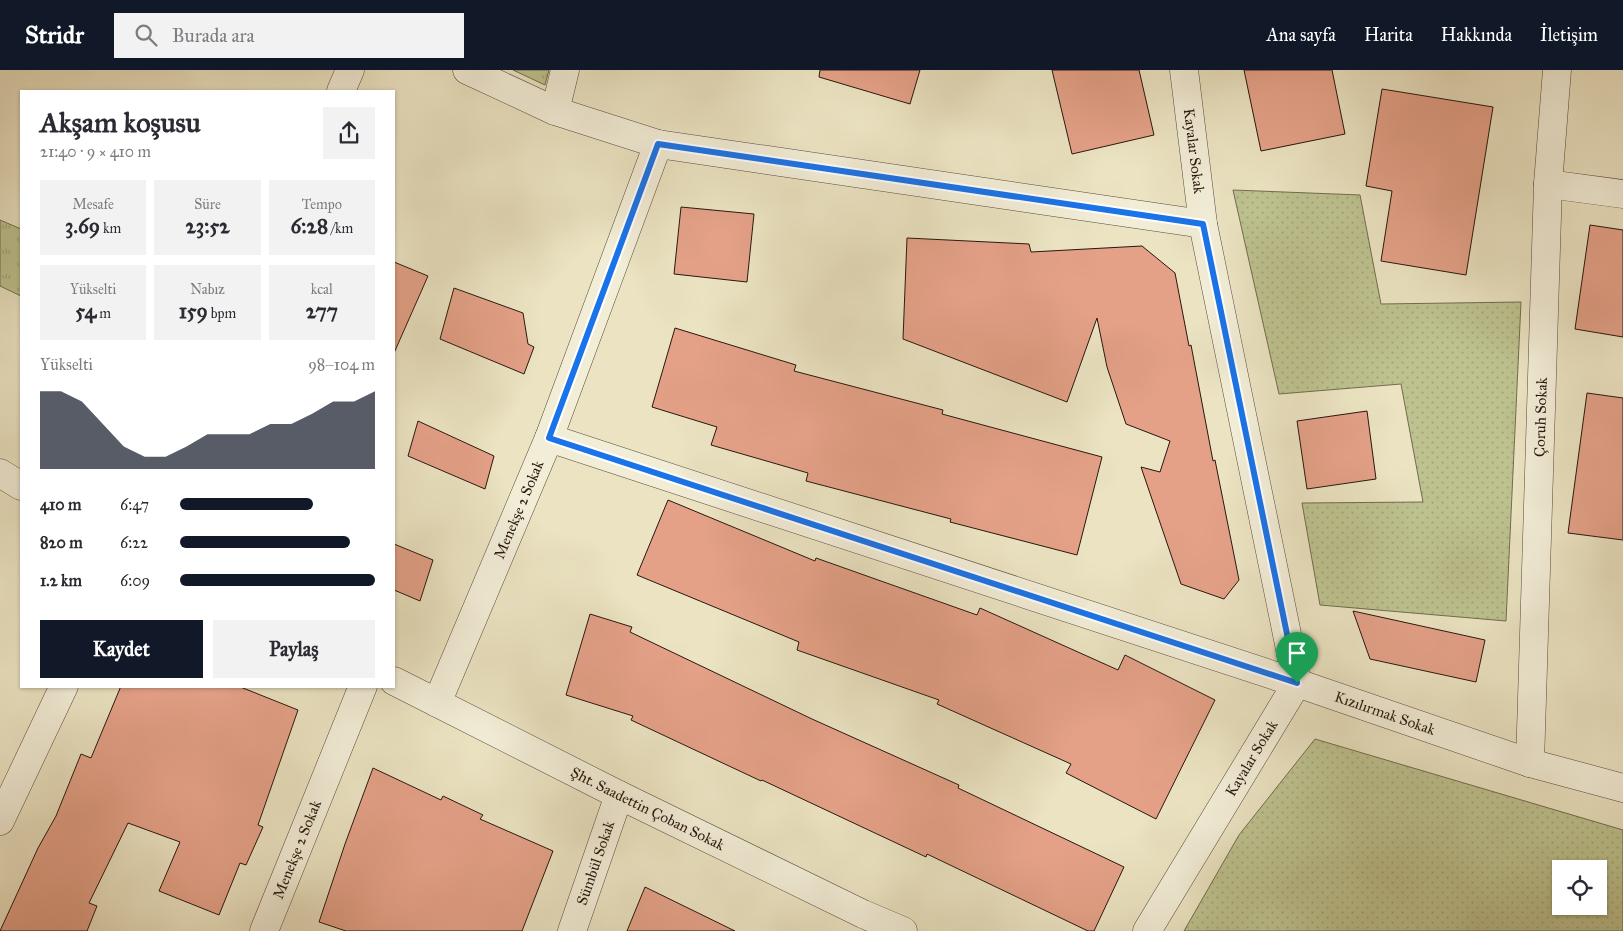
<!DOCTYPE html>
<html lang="tr">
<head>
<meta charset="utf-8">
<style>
  :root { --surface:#fff; --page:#f2f2f3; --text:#2b2b33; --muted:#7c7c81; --accent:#111827 }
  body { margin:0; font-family:"IM FELL Great Primer",serif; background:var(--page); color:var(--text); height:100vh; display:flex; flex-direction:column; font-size:19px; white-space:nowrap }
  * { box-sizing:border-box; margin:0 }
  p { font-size:16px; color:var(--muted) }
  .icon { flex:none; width:28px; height:28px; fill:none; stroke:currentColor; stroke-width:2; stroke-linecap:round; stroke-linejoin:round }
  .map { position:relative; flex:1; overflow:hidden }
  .panel { position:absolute; left:20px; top:20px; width:375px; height:598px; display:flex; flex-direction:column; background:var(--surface); border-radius:0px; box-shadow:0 1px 4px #0004 }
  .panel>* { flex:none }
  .tools { position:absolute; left:1552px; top:790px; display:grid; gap:10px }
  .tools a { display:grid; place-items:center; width:55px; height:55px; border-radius:0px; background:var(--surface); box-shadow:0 1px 4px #0004; font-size:25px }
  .pin { position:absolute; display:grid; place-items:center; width:42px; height:42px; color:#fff; margin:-51px -21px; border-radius:50% 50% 50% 0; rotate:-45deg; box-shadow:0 0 5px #0007 }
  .pin .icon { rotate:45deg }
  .round { display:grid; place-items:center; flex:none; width:52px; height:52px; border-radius:0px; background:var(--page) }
  .head { display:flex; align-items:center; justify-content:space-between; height:85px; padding:0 20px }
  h1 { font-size:28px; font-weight:700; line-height:38px }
  .metrics { display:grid; grid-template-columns:repeat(3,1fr); gap:8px; height:85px; padding:5px 20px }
  .metrics div { display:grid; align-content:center; border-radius:0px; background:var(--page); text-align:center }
  .metrics b { font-size:21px; font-weight:700 }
  .metrics small { font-size:14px; font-weight:400 }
  .metrics p { font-size:14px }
  .chart { height:140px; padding:10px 20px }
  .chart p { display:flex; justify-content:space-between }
  .chart svg { width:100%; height:90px; margin-top:5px; fill:var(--accent); opacity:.7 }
  .primary-button { display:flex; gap:10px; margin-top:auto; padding:10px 20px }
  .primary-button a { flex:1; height:58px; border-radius:0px; background:var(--accent); color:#fff; font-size:20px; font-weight:700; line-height:58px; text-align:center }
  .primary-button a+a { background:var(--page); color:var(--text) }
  ul { padding:0 20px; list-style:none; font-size:16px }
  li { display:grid; grid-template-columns:80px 60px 1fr; align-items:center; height:38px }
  li i { height:12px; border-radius:6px; background:var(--accent) }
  header { display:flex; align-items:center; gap:30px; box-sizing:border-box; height:70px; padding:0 25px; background:var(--accent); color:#fff }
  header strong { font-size:24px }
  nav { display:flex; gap:28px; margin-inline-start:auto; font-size:18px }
  .search { width:350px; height:45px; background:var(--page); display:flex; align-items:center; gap:12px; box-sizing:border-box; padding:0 18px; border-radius:0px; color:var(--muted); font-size:19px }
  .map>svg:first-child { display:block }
  .grass { fill:url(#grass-tufts); stroke:#726c4e }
  .park { fill:url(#park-dots); stroke:#726c4e; fill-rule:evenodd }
  .building { fill:#e4a188; stroke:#28170e }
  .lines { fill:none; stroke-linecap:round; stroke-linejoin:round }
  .minor-casing { stroke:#594a3b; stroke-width:29 }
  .minor { stroke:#f2edd7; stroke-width:28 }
  .route-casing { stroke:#fff; stroke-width:10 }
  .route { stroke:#1a73e8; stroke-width:6 }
  .labels { text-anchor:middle; stroke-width:5; stroke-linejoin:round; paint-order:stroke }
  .street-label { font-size:15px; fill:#28170e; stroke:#f2edd7 }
</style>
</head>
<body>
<header>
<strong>Stridr</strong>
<div class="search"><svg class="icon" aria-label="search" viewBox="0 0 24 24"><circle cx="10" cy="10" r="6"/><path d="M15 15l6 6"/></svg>Burada ara</div>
<nav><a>Ana sayfa</a><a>Harita</a><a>Hakkında</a><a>İletişim</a></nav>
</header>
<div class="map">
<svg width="1623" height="861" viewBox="0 0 1623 861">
  <defs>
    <pattern id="grass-tufts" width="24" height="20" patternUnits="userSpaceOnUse" patternTransform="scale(1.25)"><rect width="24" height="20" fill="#bdc28f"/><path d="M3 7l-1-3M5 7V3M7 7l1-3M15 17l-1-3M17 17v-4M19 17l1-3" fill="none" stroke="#a2a67a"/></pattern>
    <pattern id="park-dots" width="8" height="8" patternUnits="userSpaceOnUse" patternTransform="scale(1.25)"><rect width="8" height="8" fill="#bdc28f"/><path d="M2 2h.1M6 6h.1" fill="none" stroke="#a2a67a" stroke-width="1.8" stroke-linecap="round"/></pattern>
  </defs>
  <rect width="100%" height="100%" fill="#ebe3c2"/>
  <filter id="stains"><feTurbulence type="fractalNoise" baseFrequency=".004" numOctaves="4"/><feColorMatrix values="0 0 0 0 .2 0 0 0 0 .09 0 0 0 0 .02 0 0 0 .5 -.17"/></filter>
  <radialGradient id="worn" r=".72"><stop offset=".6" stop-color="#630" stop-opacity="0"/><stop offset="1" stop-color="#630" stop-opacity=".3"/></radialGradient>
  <g class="grass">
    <polygon points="513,0 549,0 545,15"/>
    <polygon points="0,150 21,159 21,226 0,216"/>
  </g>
  <g class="park">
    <polygon points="1233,120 1360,125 1381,234 1521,232 1506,551 1320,535 1302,433 1423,432 1401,314 1279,324"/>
    <path d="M1315,669L1623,760V861H1184L1239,765ZM1561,799H1599V836H1561Z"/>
  </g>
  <g class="building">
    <polygon points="820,0 920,0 910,34 819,7"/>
    <polygon points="1052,0 1139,0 1154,65 1072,84"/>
    <polygon points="1244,0 1332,0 1345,64 1261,81"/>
    <polygon points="1382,19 1493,37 1466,205 1381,191 1392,121 1366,116"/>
    <polygon points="681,137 754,144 747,212 674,204"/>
    <polygon points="1590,155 1623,160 1623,267 1575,259"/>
    <polygon points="907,168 1029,174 1031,182 1142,176 1175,203 1189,276 1191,275 1213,391 1215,390 1239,510 1224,529 1181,514 1141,397 1160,402 1170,371 1126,354 1107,297 1097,248 1067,332 903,269"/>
    <polygon points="394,192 428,206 394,283"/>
    <polygon points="454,218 523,243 528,274 534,277 524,304 440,269"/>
    <polygon points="675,258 796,295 794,301 943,340 942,344 1102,387 1077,485 950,452 951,449 806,411 808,403 711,375 717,357 652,337"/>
    <polygon points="1587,323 1623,328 1623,470 1568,463"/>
    <polygon points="1367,341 1376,409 1307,419 1297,351"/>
    <polygon points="418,351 494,386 485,419 408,386"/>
    <polygon points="668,430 815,491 816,488 977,545 980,538 1118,600 1125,585 1215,630 1156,749 1066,703 1071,694 937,634 939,630 797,580 799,572 637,505"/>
    <polygon points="394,474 433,490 420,531 394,520"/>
    <polygon points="1353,541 1485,570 1476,612 1370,589"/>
    <polygon points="590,544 632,557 630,562 812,649 959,715 958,718 1124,797 1094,861 1088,861 927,784 926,787 762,710 761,711 631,650 633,646 566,625"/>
    <polygon points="121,616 238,616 298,640 258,755 263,757 246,795 240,793 219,845 159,821 180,772 128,753 89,833 97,836 87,861 0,861 38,778 56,746 81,684 91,688"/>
    <polygon points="373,698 441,730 443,726 483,745 480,749 553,781 522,861 346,861 319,852 345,774"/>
    <polygon points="645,817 735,861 627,861"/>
  </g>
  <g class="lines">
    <defs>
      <g id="minor">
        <polyline points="467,0 555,41 658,74 1203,154"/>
        <polyline points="341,21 350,0"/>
        <polyline points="555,41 565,0"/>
        <polyline points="1548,114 1623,124"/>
        <path id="s1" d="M549,368L1297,613L1530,693L1623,718"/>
        <polyline points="0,403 21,416"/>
        <path id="s2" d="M394,611L619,725L863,844L903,861"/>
        <path id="s3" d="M437,633L549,368L658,74"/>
        <path id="s4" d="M1530,693L1548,114L1557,0"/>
        <polyline points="0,751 64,616"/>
        <path id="s5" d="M264,861L363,616"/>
        <path id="s6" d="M572,861L619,725"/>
        <path id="s7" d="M1147,861L1297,613L1203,154L1184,0"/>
      </g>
    </defs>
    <use href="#minor" class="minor-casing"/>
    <use href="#minor" class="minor"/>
  </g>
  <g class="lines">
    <defs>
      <polygon id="route" points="658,74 1203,154 1297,613 549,368"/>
    </defs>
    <use href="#route" class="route-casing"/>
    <use href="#route" class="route"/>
  </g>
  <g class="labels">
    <g class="street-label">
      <text transform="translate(1194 81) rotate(83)" y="5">Kayalar Sokak</text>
      <text dy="5" stroke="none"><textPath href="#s4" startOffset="346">Çoruh Sokak</textPath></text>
      <text dy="5" stroke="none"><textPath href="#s3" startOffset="210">Menekşe 2 Sokak</textPath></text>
      <text dy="5" stroke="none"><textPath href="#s1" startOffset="880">Kızılırmak Sokak</textPath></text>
      <text dy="5" stroke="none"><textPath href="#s7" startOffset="202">Kayalar Sokak</textPath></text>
      <text dy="5" stroke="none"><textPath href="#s2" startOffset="284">Şht. Saadettin Çoban Sokak</textPath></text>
      <text dy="5" stroke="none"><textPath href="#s5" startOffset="88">Menekşe 2 Sokak</textPath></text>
      <text dy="5" stroke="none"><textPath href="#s6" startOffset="72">Sümbül Sokak</textPath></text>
    </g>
  </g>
  <rect width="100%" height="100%" filter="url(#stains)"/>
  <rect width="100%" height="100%" fill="url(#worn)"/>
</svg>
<div class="tools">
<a><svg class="icon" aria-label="locate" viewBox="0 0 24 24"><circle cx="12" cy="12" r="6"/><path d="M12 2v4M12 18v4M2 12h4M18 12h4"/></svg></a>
</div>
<div class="pin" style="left:1297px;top:613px;background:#1e9e55"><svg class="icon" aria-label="arrive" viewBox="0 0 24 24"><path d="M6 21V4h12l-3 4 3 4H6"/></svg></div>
<section class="panel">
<div class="head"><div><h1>Akşam koşusu</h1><p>21:40 · 9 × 410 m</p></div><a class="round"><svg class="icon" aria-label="share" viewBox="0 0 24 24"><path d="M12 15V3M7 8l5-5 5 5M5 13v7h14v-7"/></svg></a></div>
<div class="metrics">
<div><p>Mesafe</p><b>3.69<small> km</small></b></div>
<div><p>Süre</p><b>23:52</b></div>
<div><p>Tempo</p><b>6:28<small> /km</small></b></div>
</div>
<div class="metrics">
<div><p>Yükselti</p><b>54<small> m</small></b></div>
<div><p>Nabız</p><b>159<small> bpm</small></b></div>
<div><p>kcal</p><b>277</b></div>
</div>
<div class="chart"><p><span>Yükselti</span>98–104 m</p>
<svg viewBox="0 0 160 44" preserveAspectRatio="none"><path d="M0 44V6L10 6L20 11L30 22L40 33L50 38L60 38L70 33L80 27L90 27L100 27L110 22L120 22L130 17L140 11L150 11L160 6V44z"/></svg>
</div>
<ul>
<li><b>410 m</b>6:47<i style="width:68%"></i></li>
<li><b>820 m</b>6:22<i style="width:87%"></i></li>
<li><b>1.2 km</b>6:09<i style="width:100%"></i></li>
</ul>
<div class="primary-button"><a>Kaydet</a><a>Paylaş</a></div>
</section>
</div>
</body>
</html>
